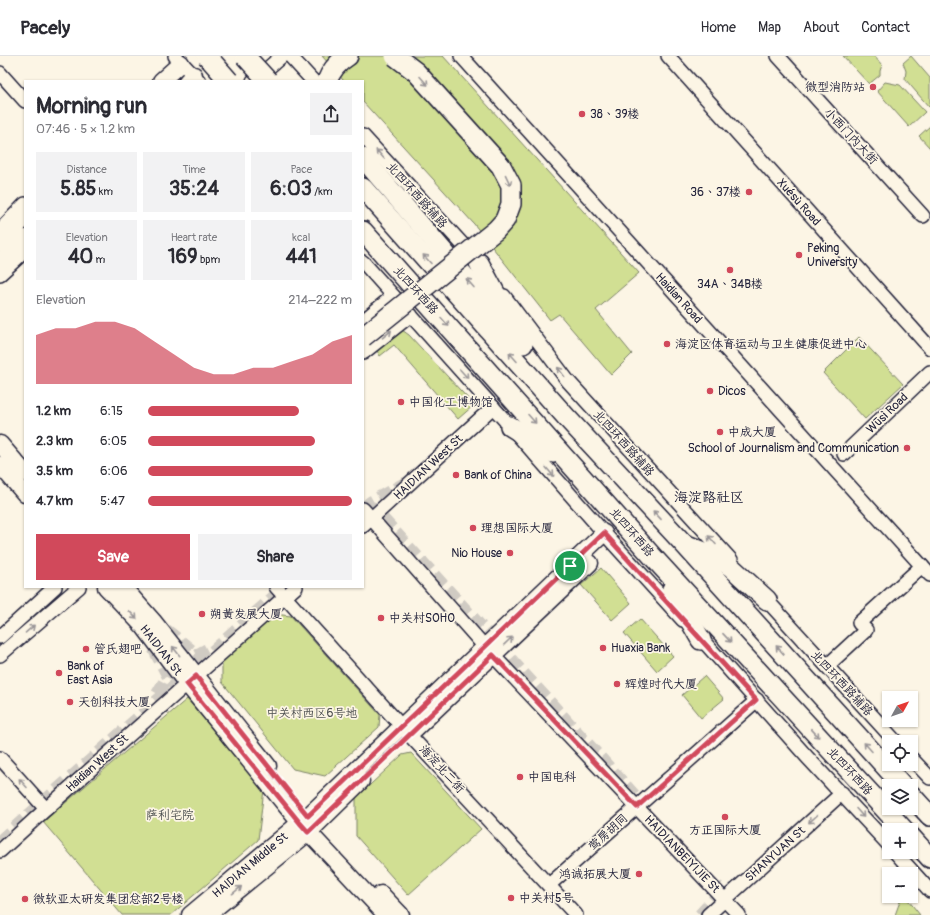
<!DOCTYPE html>
<html lang="en">
<head>
<meta charset="utf-8">
<style>
  :root { --surface:#fff; --page:#f2f2f3; --text:#2b2b33; --muted:#7c7c81; --line:#e1e1e2; --accent:#d1495b }
  body { margin:0; font-family:Pangolin,"LXGW WenKai TC",sans-serif; background:var(--page); color:var(--text); height:100vh; display:flex; flex-direction:column; font-size:15px; white-space:nowrap }
  * { box-sizing:border-box; margin:0 }
  p { font-size:13px; color:var(--muted) }
  .icon { flex:none; width:22px; height:22px; fill:none; stroke:currentColor; stroke-width:2; stroke-linecap:round; stroke-linejoin:round }
  .map { position:relative; flex:1; overflow:hidden }
  .drawer { position:absolute; left:24px; top:24px; width:340px; height:508px; display:flex; flex-direction:column; background:var(--surface); border-radius:0px; box-shadow:0 1px 3px #0004 }
  .drawer>* { flex:none }
  .needle { width:26px; rotate:50deg }
  .tools { position:absolute; left:882px; top:635px; display:grid; gap:8px }
  .tools a { display:grid; place-items:center; width:36px; height:36px; border-radius:0px; background:var(--surface); box-shadow:0 1px 3px #0004; font-size:20px }
  .pin { position:absolute; display:grid; place-items:center; width:34px; height:34px; color:#fff; margin:-17px; border:2px solid #fff; border-radius:50%; box-shadow:0 1px 4px #0007 }
  .round { display:grid; place-items:center; flex:none; width:42px; height:42px; border-radius:0px; background:var(--page) }
  .headline { display:flex; align-items:center; justify-content:space-between; height:68px; padding:0 12px }
  h1 { font-size:22px; font-weight:700; line-height:30px }
  .metrics { display:grid; grid-template-columns:repeat(3,1fr); gap:6px; height:68px; padding:4px 12px }
  .metrics div { display:grid; align-content:center; border-radius:0px; background:var(--page); text-align:center }
  .metrics b { font-size:20px; font-weight:700 }
  .metrics small { font-size:11px; font-weight:400 }
  .metrics p { font-size:11px }
  .chart { height:112px; padding:8px 12px }
  .chart p { display:flex; justify-content:space-between }
  .chart svg { width:100%; height:72px; margin-top:4px; fill:var(--accent); opacity:.7 }
  .button { display:flex; gap:8px; margin-top:auto; padding:8px 12px }
  .button a { flex:1; height:46px; border-radius:0px; background:var(--accent); color:#fff; font-size:16px; font-weight:700; line-height:46px; text-align:center }
  .button a+a { background:var(--page); color:var(--text) }
  ul { padding:0 12px; list-style:none; font-size:13px }
  li { display:grid; grid-template-columns:64px 48px 1fr; align-items:center; height:30px }
  li i { height:10px; border-radius:5px; background:var(--accent) }
  header { display:flex; align-items:center; gap:24px; box-sizing:border-box; height:56px; padding:0 20px; background:var(--surface); border-bottom:1px solid var(--line) }
  header strong { font-size:19px }
  nav { display:flex; gap:22px; margin-inline-start:auto; font-size:14px }
  .map>svg:first-child { display:block }
  .green { fill:#d1df93; stroke:#7a8067 }
  .lines { fill:none; stroke-linecap:round; stroke-linejoin:round }
  .minor-tunnel { stroke:#d0cbc3; stroke-width:13; stroke-dasharray:13 6; stroke-linecap:butt }
  .minor-casing { stroke:#22223b; stroke-width:16 }
  .major-casing { stroke:#22223b; stroke-width:19 }
  .highway-casing { stroke:#22223b; stroke-width:22 }
  .minor { stroke:#fcf5e5; stroke-width:13 }
  .major { stroke:#fcf5e5; stroke-width:16 }
  .highway { stroke:#fcf5e5; stroke-width:19 }
  .highway-bridge-casing { stroke:#22223b; stroke-width:22; stroke-linecap:butt }
  .highway-bridge { stroke:#fcf5e5; stroke-width:19 }
  .oneway { stroke:#9a9698 }
  .route-casing { stroke:#fff; stroke-width:8 }
  .route { stroke:#d1495b; stroke-width:5 }
  .poi-dot { fill:#d1495b; stroke:#fcf5e5; stroke-width:1.5 }
  .labels { text-anchor:middle; stroke-width:3.5; stroke-linejoin:round; paint-order:stroke }
  .poi-label { font-size:12px; fill:#22223b; stroke:#fcf5e5; text-anchor:start }
  .street-label { font-size:12px; fill:#22223b; stroke:#fcf5e5 }
  .park-label { font-size:12px; fill:#4e5151; stroke:#fcf5e5 }
  .quarter-label { font-size:14px; fill:#22223b; stroke:#fcf5e5 }
</style>
</head>
<body>
<header>
<strong>Pacely</strong>
<nav><a>Home</a><a>Map</a><a>About</a><a>Contact</a></nav>
</header>
<div class="map">
<svg width="930" height="859" viewBox="0 0 930 859">
  <rect width="100%" height="100%" fill="#fcf5e5"/>
  <filter id="ink" filterUnits="userSpaceOnUse"><feTurbulence type="fractalNoise" baseFrequency=".025" numOctaves="2"/><feDisplacementMap in="SourceGraphic" scale="8" xChannelSelector="R" yChannelSelector="G"/><feConvolveMatrix kernelMatrix="1 2 1 2 8 2 1 2 1" color-interpolation-filters="sRGB"/></filter>
  <g filter="url(#ink)">
    <g class="green">
      <polygon points="322,0 443,0 639,217 596,254 632,298 611,319 559,258 550,264 474,168 363,46 363,25 344,25"/>
      <polygon points="843,0 874,0 882,9 880,15 880,19 869,28"/>
      <polygon points="911,0 930,22 930,50 929,51 905,23 906,15 903,7"/>
      <polygon points="885,26 900,29 925,56 909,71 877,35"/>
      <polygon points="930,70 930,92 919,80"/>
      <polygon points="402,274 409,279 474,349 458,363 394,289 380,300 377,295"/>
      <polygon points="859,281 903,328 865,363 823,317"/>
      <polygon points="601,512 631,547 612,564 581,529"/>
      <polygon points="274,558 291,560 380,659 379,671 325,720 293,713 222,626 222,605"/>
      <polygon points="640,563 673,600 657,615 624,577"/>
      <polygon points="704,620 724,643 701,662 682,639"/>
      <polygon points="187,643 264,733 258,784 171,859 122,859 43,766"/>
      <polygon points="411,697 481,773 408,839 356,780 356,742 402,699"/>
      <polygon points="902,840 905,840 920,859 895,859"/>
    </g>
    <g class="lines">
      <g class="minor-tunnel">
        <polyline points="363,453 371,446 406,427"/>
        <polyline points="370,455 373,452 644,750"/>
        <polyline points="166,574 197,599 212,591"/>
        <polyline points="154,593 168,620 155,642"/>
        <polyline points="0,785 285,531"/>
        <polyline points="700,859 722,835 717,830"/>
      </g>
      <defs>
        <g id="minor">
          <polyline points="175,0 199,25"/>
          <polyline points="290,0 313,25"/>
          <polyline points="461,0 930,519"/>
          <polyline points="668,0 930,292"/>
          <polyline points="778,0 923,160"/>
          <polyline points="0,17 25,45"/>
          <polyline points="253,25 282,0"/>
          <polyline points="363,80 474,201"/>
          <polyline points="0,174 25,148"/>
          <polyline points="363,206 510,370 612,486 683,564"/>
          <polyline points="0,218 25,195"/>
          <polyline points="504,240 568,325 731,504"/>
          <polyline points="363,265 393,240"/>
          <polyline points="363,297 411,259"/>
          <polyline points="844,398 930,316"/>
          <polyline points="363,453 485,591 739,859"/>
          <polyline points="363,470 493,351"/>
          <polyline points="276,531 402,671 576,859"/>
          <polyline points="761,538 896,686"/>
          <polyline points="697,578 807,701 889,789"/>
          <polyline points="0,581 55,531"/>
          <polyline points="0,599 79,531"/>
          <polyline points="827,610 866,574 859,567 922,510"/>
          <polyline points="0,702 46,753"/>
          <polyline points="911,702 930,722"/>
          <polyline points="0,795 46,753 296,531"/>
          <polyline points="895,796 930,835"/>
          <polyline points="549,829 757,644"/>
          <polyline points="708,859 842,737"/>
        </g>
        <g id="major">
          <polyline points="161,25 181,7"/>
          <polyline points="187,25 194,19"/>
          <polyline points="0,188 25,162"/>
          <polyline points="0,206 25,182"/>
          <polyline points="0,388 25,417"/>
          <polyline points="0,409 25,438"/>
          <polyline points="106,531 144,571 187,628 300,767 386,859"/>
          <polyline points="123,531 153,565 268,710"/>
          <polyline points="414,674 590,507"/>
          <polyline points="381,838 401,859"/>
          <polyline points="190,859 308,760 604,477"/>
          <polyline points="207,859 309,776 361,725"/>
        </g>
        <g id="highway">
          <path d="M327,25C331,15 338,6 348,0"/>
          <polyline points="363,102 523,288"/>
          <polyline points="363,132 567,362 683,487 903,730"/>
          <polyline points="363,175 653,501 904,774"/>
          <polyline points="479,207 506,257"/>
          <polyline points="510,370 553,397"/>
          <polyline points="687,489 717,501 731,511 767,544"/>
          <polyline points="672,533 701,584"/>
          <polyline points="911,739 930,760"/>
          <polyline points="911,781 930,802"/>
        </g>
      </defs>
      <use href="#minor" class="minor-casing"/>
      <use href="#major" class="major-casing"/>
      <use href="#highway" class="highway-casing"/>
      <use href="#minor" class="minor"/>
      <use href="#major" class="major"/>
      <use href="#highway" class="highway"/>
      <defs>
        <g id="highway-bridge">
          <polyline points="207,0 229,25"/>
          <polyline points="245,0 268,25"/>
          <polyline points="363,281 496,174 505,164 511,148 511,129 501,110 416,16 395,0"/>
        </g>
      </defs>
      <use href="#highway-bridge" class="highway-bridge-casing"/>
      <use href="#highway-bridge" class="highway-bridge"/>
    </g>
    <defs><path id="oneway-shaft" d="M-6 0H5M1.5-3L5.5 0L1.5 3" fill="none" stroke-width="1.6" stroke-linecap="round" stroke-linejoin="round"/></defs>
    <g class="oneway">
      <use href="#oneway-shaft" transform="translate(424 25) rotate(48)"/>
      <use href="#oneway-shaft" transform="translate(380 98) rotate(-132)"/>
      <use href="#oneway-shaft" transform="translate(508 124) rotate(65)"/>
      <use href="#oneway-shaft" transform="translate(427 203) rotate(-132)"/>
      <use href="#oneway-shaft" transform="translate(470 227) rotate(-131)"/>
      <use href="#oneway-shaft" transform="translate(445 266) rotate(48)"/>
      <use href="#oneway-shaft" transform="translate(387 278) rotate(-40)"/>
      <use href="#oneway-shaft" transform="translate(513 301) rotate(-132)"/>
      <use href="#oneway-shaft" transform="translate(561 316) rotate(-127)"/>
      <use href="#oneway-shaft" transform="translate(464 318) rotate(48)"/>
      <use href="#oneway-shaft" transform="translate(532 363) rotate(48)"/>
      <use href="#oneway-shaft" transform="translate(550 416) rotate(49)"/>
      <use href="#oneway-shaft" transform="translate(657 459) rotate(-133)"/>
      <use href="#oneway-shaft" transform="translate(712 484) rotate(-132)"/>
      <use href="#oneway-shaft" transform="translate(133 559) rotate(47)"/>
      <use href="#oneway-shaft" transform="translate(30 573) rotate(-41)"/>
      <use href="#oneway-shaft" transform="translate(727 582) rotate(47)"/>
      <use href="#oneway-shaft" transform="translate(508 585) rotate(-44)"/>
      <use href="#oneway-shaft" transform="translate(780 594) rotate(-132)"/>
      <use href="#oneway-shaft" transform="translate(176 595) rotate(-128)"/>
      <use href="#oneway-shaft" transform="translate(815 677) rotate(47)"/>
      <use href="#oneway-shaft" transform="translate(868 691) rotate(-132)"/>
      <use href="#oneway-shaft" transform="translate(23 727) rotate(-132)"/>
      <use href="#oneway-shaft" transform="translate(860 757) rotate(48)"/>
      <use href="#oneway-shaft" transform="translate(813 763) rotate(138)"/>
      <use href="#oneway-shaft" transform="translate(237 834) rotate(-39)"/>
    </g>
  </g>
  <g class="lines" filter="url(#ink)">
    <defs>
      <polygon id="route" points="604,477 756,644 637,751 493,599 308,776 300,767 187,628 196,620 308,760"/>
    </defs>
    <use href="#route" class="route-casing"/>
    <use href="#route" class="route"/>
  </g>
  <g class="poi-dot">
    <circle cx="873" cy="31" r="4"/>
    <circle cx="582" cy="58" r="4"/>
    <circle cx="749" cy="136" r="4"/>
    <circle cx="799" cy="199" r="4"/>
    <circle cx="730" cy="214" r="4"/>
    <circle cx="667" cy="288" r="4"/>
    <circle cx="710" cy="335" r="4"/>
    <circle cx="401" cy="346" r="4"/>
    <circle cx="720" cy="376" r="4"/>
    <circle cx="907" cy="392" r="4"/>
    <circle cx="456" cy="419" r="4"/>
    <circle cx="473" cy="472" r="4"/>
    <circle cx="510" cy="497" r="4"/>
    <circle cx="202" cy="558" r="4"/>
    <circle cx="381" cy="562" r="4"/>
    <circle cx="603" cy="592" r="4"/>
    <circle cx="86" cy="593" r="4"/>
    <circle cx="59" cy="617" r="4"/>
    <circle cx="617" cy="628" r="4"/>
    <circle cx="70" cy="646" r="4"/>
    <circle cx="520" cy="721" r="4"/>
    <circle cx="725" cy="761" r="4"/>
    <circle cx="639" cy="818" r="4"/>
    <circle cx="511" cy="842" r="4"/>
    <circle cx="25" cy="843" r="4"/>
  </g>
  <g class="labels">
    <g class="poi-label">
      <text x="865" y="35" text-anchor="end">微型消防站</text>
      <text x="590" y="62">38、39楼</text>
      <text x="741" y="140" text-anchor="end">36、37楼</text>
      <text x="807" y="196">Peking<tspan x="807" dy="14">University</tspan></text>
      <text x="730" y="232" text-anchor="middle">34A、34B楼</text>
      <text x="675" y="292">海淀区体育运动与卫生健康促进中心</text>
      <text x="718" y="339">Dicos</text>
      <text x="409" y="350">中国化工博物馆</text>
      <text x="728" y="380">中成大厦</text>
      <text x="899" y="396" text-anchor="end">School of Journalism and Communication</text>
      <text x="464" y="423">Bank of China</text>
      <text x="481" y="476">理想国际大厦</text>
      <text x="502" y="501" text-anchor="end">Nio House</text>
      <text x="210" y="562">朔黄发展大厦</text>
      <text x="389" y="566">中关村SOHO</text>
      <text x="611" y="596">Huaxia Bank</text>
      <text x="94" y="597">管氏翅吧</text>
      <text x="67" y="614">Bank of<tspan x="67" dy="14">East Asia</tspan></text>
      <text x="625" y="632">辉煌时代大厦</text>
      <text x="78" y="650">天创科技大厦</text>
      <text x="528" y="725">中国电科</text>
      <text x="725" y="778" text-anchor="middle">方正国际大厦</text>
      <text x="631" y="822" text-anchor="end">鸿诚拓展大厦</text>
      <text x="519" y="846">中关村5号</text>
      <text x="33" y="847">微软亚太研发集团总部2号楼</text>
    </g>
    <g class="street-label">
      <text transform="translate(851 80) rotate(47)" y="4">小西门内大街</text>
      <text transform="translate(417 139) rotate(48)" y="4">北四环西路辅路</text>
      <text transform="translate(799 146) rotate(48)" y="4">Xuésù Road</text>
      <text transform="translate(416 234) rotate(48)" y="4">北四环西路</text>
      <text transform="translate(679 242) rotate(48)" y="4">Haidian Road</text>
      <text transform="translate(887 357) rotate(-44)" y="4">Wūsì Road</text>
      <text transform="translate(624 387) rotate(48)" y="4">北四环西路辅路</text>
      <text transform="translate(428 411) rotate(-43)" y="4">HAIDIAN West St</text>
      <text transform="translate(632 476) rotate(49)" y="4">北四环西路</text>
      <text transform="translate(161 594) rotate(52)" y="4">HAIDIAN St</text>
      <text transform="translate(842 627) rotate(47)" y="4">北四环西路辅路</text>
      <text transform="translate(97 707) rotate(-42)" y="4">Haidian West St</text>
      <text transform="translate(442 713) rotate(47)" y="4">海淀北二街</text>
      <text transform="translate(850 715) rotate(47)" y="4">北四环西路</text>
      <text transform="translate(608 776) rotate(-42)" y="4">莺房胡同</text>
      <text transform="translate(682 798) rotate(46)" y="4">HAIDIANBEIYIJIE St</text>
      <text transform="translate(775 798) rotate(-42)" y="4">SHANYUAN St</text>
      <text transform="translate(250 809) rotate(-40)" y="4">HAIDIAN Middle St</text>
    </g>
    <g class="park-label">
      <text x="312" y="661">中关村西区6号地</text>
      <text x="170" y="763">萨利宅院</text>
    </g>
    <g class="quarter-label">
      <text x="709" y="446">海淀路社区</text>
    </g>
  </g>
</svg>
<div class="tools">
<a><svg class="needle" viewBox="-14 -14 28 28"><path d="M0-13l5 13h-10z" fill="#e53935"/><path d="M0 13l5-13h-10z" fill="#7c7c81"/></svg></a>
<a><svg class="icon" aria-label="locate" viewBox="0 0 24 24"><circle cx="12" cy="12" r="6"/><path d="M12 2v4M12 18v4M2 12h4M18 12h4"/></svg></a>
<a><svg class="icon" aria-label="layers" viewBox="0 0 24 24"><path d="M12 4l9 5-9 5-9-5zM3 14l9 5 9-5"/></svg></a>
<a>+</a>
<a>−</a>
</div>
<div class="pin" style="left:570px;top:510px;background:#1e9e55"><svg class="icon" aria-label="arrive" viewBox="0 0 24 24"><path d="M6 21V4h12l-3 4 3 4H6"/></svg></div>
<section class="drawer">
<div class="headline"><div><h1>Morning run</h1><p>07:46 · 5 × 1.2 km</p></div><a class="round"><svg class="icon" aria-label="share" viewBox="0 0 24 24"><path d="M12 15V3M7 8l5-5 5 5M5 13v7h14v-7"/></svg></a></div>
<div class="metrics">
<div><p>Distance</p><b>5.85<small> km</small></b></div>
<div><p>Time</p><b>35:24</b></div>
<div><p>Pace</p><b>6:03<small> /km</small></b></div>
</div>
<div class="metrics">
<div><p>Elevation</p><b>40<small> m</small></b></div>
<div><p>Heart rate</p><b>169<small> bpm</small></b></div>
<div><p>kcal</p><b>441</b></div>
</div>
<div class="chart"><p><span>Elevation</span>214–222 m</p>
<svg viewBox="0 0 160 44" preserveAspectRatio="none"><path d="M0 44V14L10 10L20 10L30 6L40 6L50 10L60 18L70 26L80 34L90 38L100 38L110 34L120 34L130 30L140 26L150 18L160 14V44z"/></svg>
</div>
<ul>
<li><b>1.2 km</b>6:15<i style="width:74%"></i></li>
<li><b>2.3 km</b>6:05<i style="width:82%"></i></li>
<li><b>3.5 km</b>6:06<i style="width:81%"></i></li>
<li><b>4.7 km</b>5:47<i style="width:100%"></i></li>
</ul>
<div class="button"><a>Save</a><a>Share</a></div>
</section>
</div>
</body>
</html>
